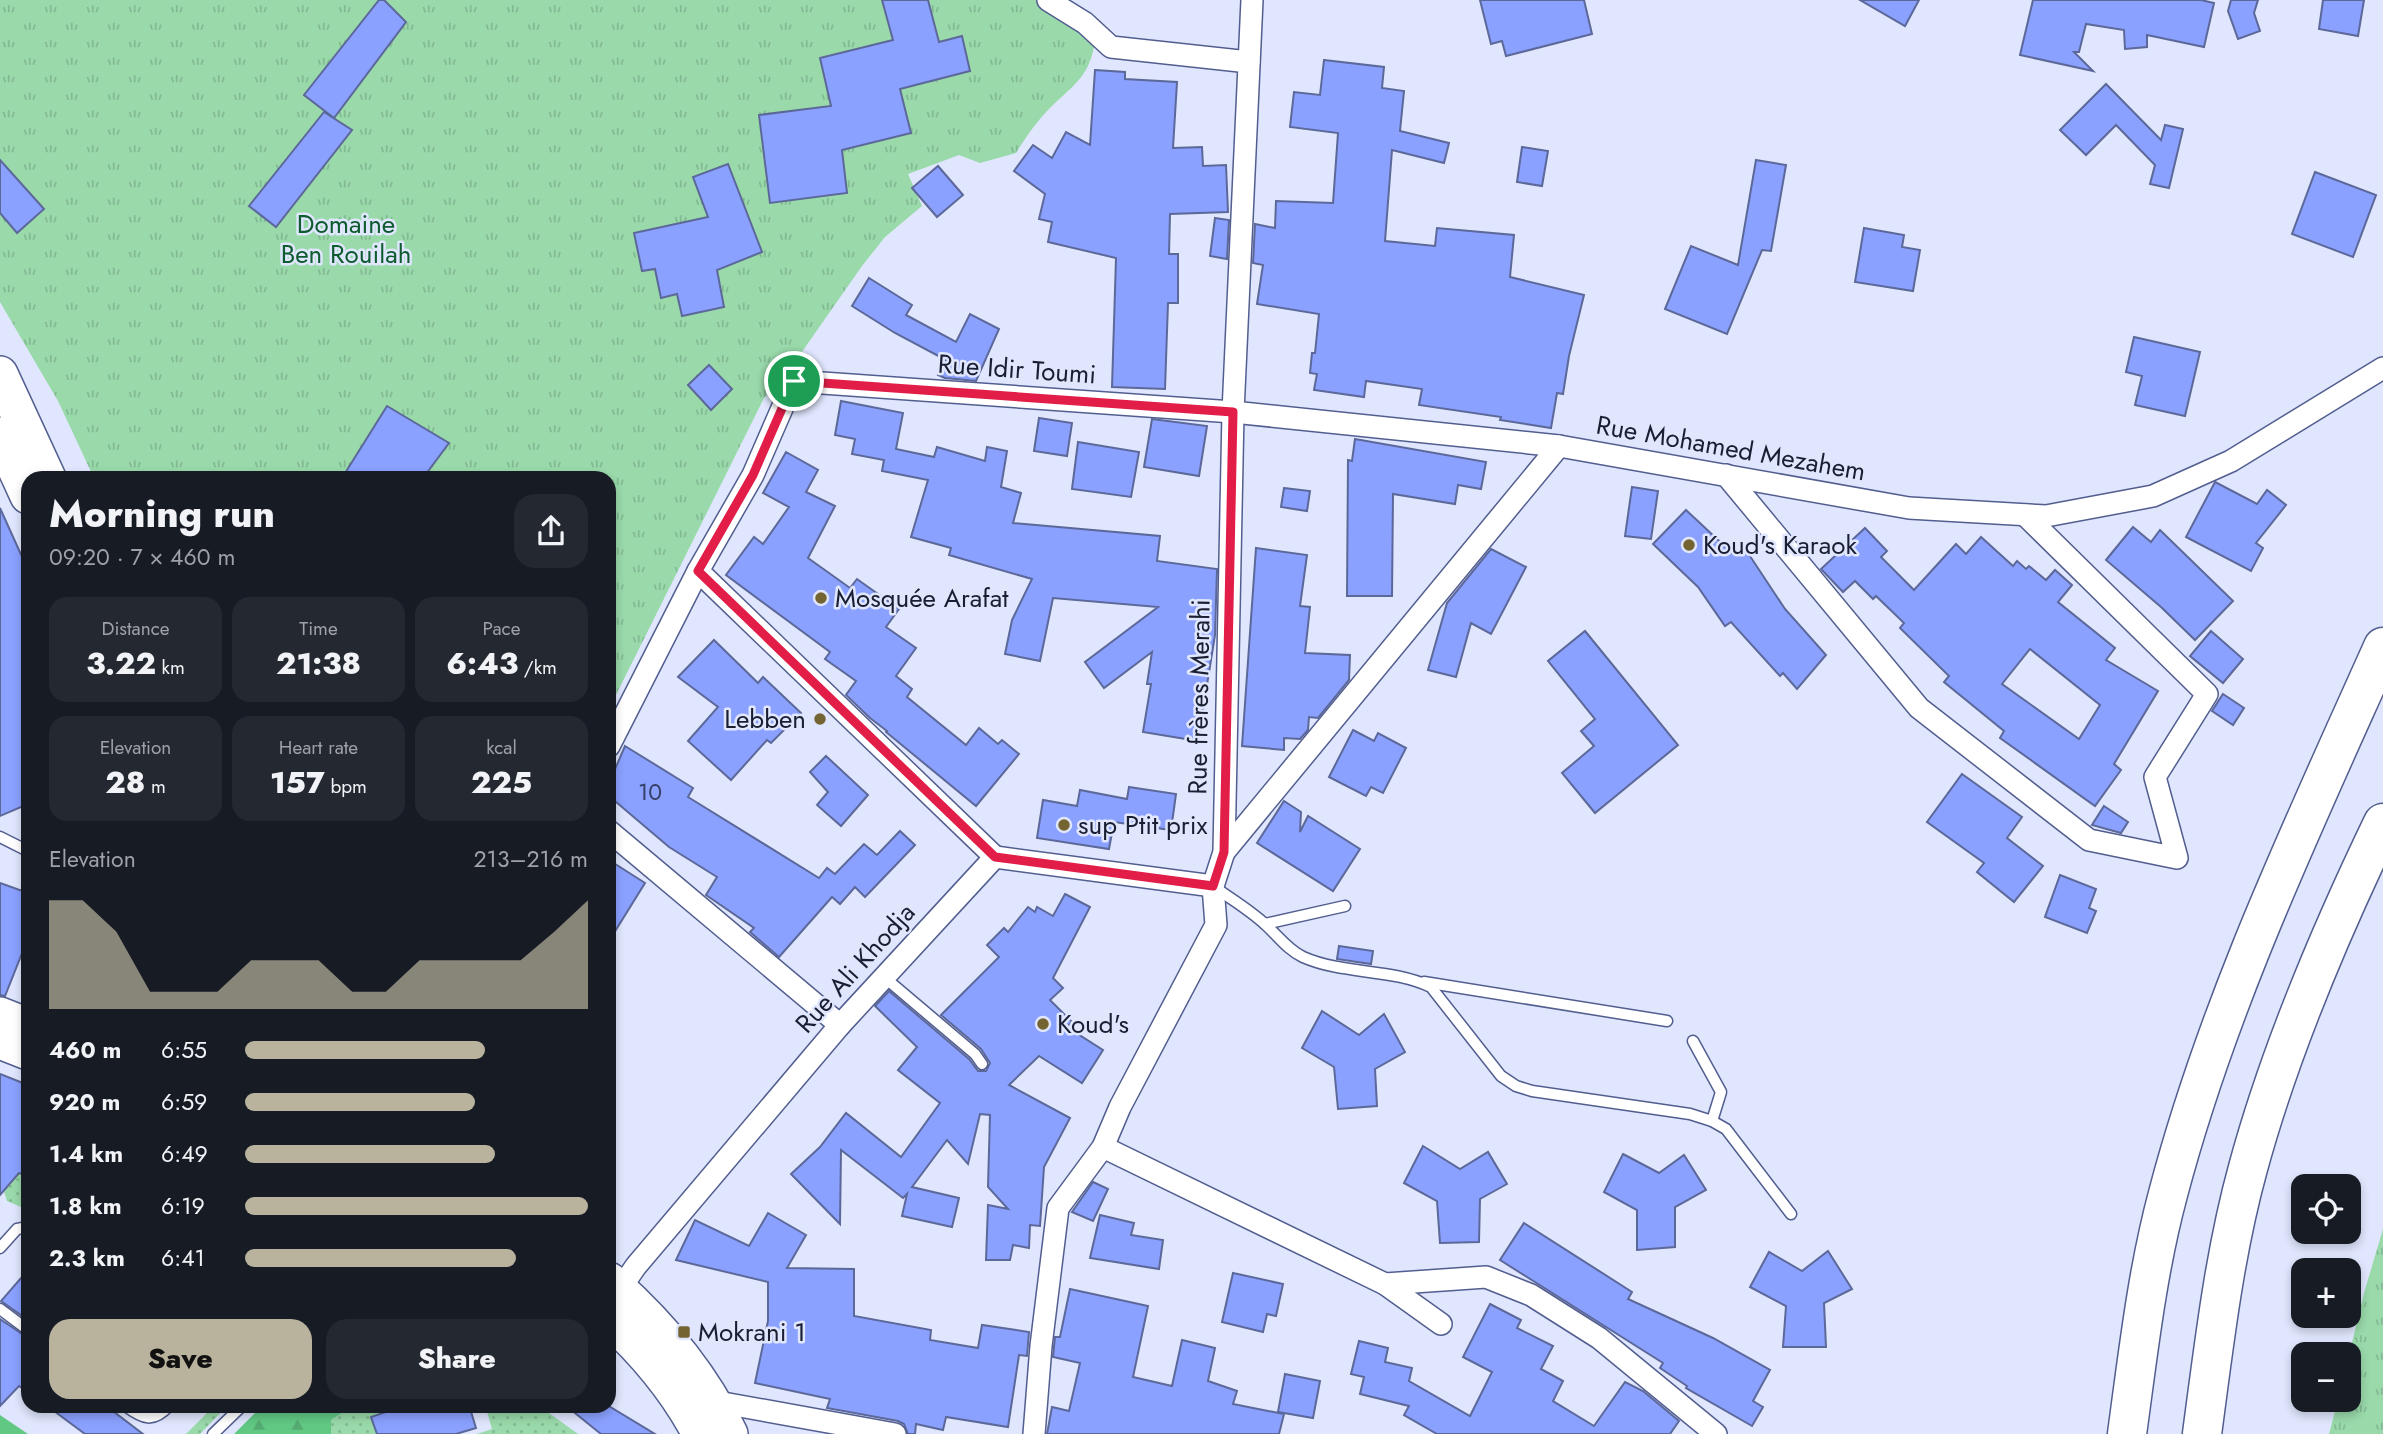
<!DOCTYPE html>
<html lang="en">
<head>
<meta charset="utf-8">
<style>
  :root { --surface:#171b24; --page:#242831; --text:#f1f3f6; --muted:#9ea1a6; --accent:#b9b39e }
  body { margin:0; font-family:Jost,sans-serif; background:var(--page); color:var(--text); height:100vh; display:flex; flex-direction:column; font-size:26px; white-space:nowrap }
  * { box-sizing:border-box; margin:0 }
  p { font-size:23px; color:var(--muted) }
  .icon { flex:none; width:38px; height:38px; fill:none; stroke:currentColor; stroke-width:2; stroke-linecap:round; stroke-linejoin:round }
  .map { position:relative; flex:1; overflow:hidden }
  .drawer { position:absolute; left:21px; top:471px; width:595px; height:942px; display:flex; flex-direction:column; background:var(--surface); border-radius:21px; box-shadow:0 4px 10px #0003 }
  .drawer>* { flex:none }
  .fabs { position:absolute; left:2291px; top:1174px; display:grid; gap:14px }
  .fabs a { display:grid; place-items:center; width:70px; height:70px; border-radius:14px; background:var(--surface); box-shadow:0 4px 10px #0003; font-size:35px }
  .pin { position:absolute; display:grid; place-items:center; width:60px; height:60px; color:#fff; margin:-30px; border:4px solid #fff; border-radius:50%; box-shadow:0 2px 7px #0007 }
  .round { display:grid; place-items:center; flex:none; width:74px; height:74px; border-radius:21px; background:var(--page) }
  .overview { display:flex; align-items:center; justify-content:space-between; height:119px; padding:0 28px }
  h1 { font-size:38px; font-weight:800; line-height:52px }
  .metrics { display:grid; grid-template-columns:repeat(3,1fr); gap:10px; height:119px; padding:7px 28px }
  .metrics div { display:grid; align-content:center; border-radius:18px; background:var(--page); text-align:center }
  .metrics b { font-size:30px; font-weight:800 }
  .metrics small { font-size:19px; font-weight:400 }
  .metrics p { font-size:19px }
  .chart { height:196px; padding:14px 28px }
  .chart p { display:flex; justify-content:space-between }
  .chart svg { width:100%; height:126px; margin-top:7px; fill:var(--accent); opacity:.7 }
  .button { display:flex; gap:14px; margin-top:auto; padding:14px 28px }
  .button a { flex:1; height:80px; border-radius:21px; background:var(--accent); color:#111; font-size:28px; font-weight:800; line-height:80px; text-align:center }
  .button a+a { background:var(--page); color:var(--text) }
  ul { padding:0 28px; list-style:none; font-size:23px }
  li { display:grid; grid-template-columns:112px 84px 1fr; align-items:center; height:52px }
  li i { height:18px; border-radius:9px; background:var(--accent) }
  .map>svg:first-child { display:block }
  .grass { fill:url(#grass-dots) }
  .forest { fill:url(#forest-firs) }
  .park { fill:url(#park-tufts) }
  .building { fill:#8aa1ff; stroke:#5c6899; stroke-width:2; fill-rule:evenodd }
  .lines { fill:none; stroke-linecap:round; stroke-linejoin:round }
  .lane-casing { stroke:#525e8f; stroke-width:13 }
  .street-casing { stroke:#525e8f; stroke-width:24 }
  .primary-casing { stroke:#525e8f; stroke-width:38 }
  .highway-casing { stroke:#525e8f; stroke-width:41 }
  .lane { stroke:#fff; stroke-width:10 }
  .street { stroke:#fff; stroke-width:21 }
  .primary { stroke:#fff; stroke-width:35 }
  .highway { stroke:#fff; stroke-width:38 }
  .route-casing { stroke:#fff; stroke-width:14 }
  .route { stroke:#e11d48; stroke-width:9 }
  .poi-dot { fill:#746432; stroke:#dfe6fd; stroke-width:2.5 }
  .labels { text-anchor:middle; stroke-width:5; stroke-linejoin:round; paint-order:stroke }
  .number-label { font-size:23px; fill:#353f65 }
  .park-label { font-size:26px; fill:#0e5b2f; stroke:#dfe6fd }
  .street-label { font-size:26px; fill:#191e32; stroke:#dfe6fd }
  .poi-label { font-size:26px; fill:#191e32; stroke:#dfe6fd; text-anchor:start }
</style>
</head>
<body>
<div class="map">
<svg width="2383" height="1434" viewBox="0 0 2383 1434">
  <defs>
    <pattern id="grass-dots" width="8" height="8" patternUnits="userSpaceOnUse" patternTransform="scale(1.75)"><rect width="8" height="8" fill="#99d9aa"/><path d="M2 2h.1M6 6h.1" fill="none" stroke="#83ba93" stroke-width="1.8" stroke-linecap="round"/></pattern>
    <pattern id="forest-firs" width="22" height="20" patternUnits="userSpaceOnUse" patternTransform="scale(1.75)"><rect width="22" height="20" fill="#61c883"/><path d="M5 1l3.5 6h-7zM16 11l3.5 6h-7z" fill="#54ab72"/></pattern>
    <pattern id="park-tufts" width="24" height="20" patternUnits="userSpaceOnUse" patternTransform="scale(1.75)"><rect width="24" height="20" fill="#99d9aa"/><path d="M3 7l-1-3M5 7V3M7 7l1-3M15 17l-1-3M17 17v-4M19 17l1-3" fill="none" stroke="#83ba93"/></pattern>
  </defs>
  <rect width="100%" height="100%" fill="#dfe6fd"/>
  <g class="grass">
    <polygon points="3,1166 28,1176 28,1210 7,1201 0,1178"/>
    <polygon points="215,1405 228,1405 200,1434 186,1434"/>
    <polygon points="354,1405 406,1405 371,1417 377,1434 331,1434 331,1420"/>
    <polygon points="485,1405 538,1405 578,1434 477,1434 492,1429"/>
  </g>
  <g class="forest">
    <polygon points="263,1405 354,1405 331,1420 331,1434 234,1434"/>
    <polygon points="0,1415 28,1434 0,1434"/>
  </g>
  <g class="park">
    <path d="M0,0H1038L1083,31L1094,47C1088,78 1071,87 1050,108C1036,122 1026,137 1016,153L980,163L959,155L908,174L922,206L885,237L862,266L785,376L764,398L609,709V478H94L58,401L0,302Z"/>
    <polygon points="2383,1229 2383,1434 2329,1434 2338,1400 2348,1400 2349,1355 2364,1293"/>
  </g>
  <g class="building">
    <polygon points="379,0 384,0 406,22 334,118 304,95"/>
    <polygon points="882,0 928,0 939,42 962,36 970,71 900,89 911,133 842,150 847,193 770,203 759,115 831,106 820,58 893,40"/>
    <polygon points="1480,0 1584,0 1592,34 1506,56 1502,41 1491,44"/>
    <polygon points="1860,0 1919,0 1905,26"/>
    <polygon points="2033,0 2201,0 2214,3 2204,47 2147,35 2147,47 2125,49 2124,30 2086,24 2079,52 2074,52 2093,71 2020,55"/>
    <polygon points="2231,0 2258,0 2254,13 2260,31 2238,39 2228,11"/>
    <polygon points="2323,0 2364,0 2358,36 2319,29"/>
    <polygon points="1324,60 1384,67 1382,88 1404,91 1400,131 1449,143 1444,163 1392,150 1385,241 1435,246 1437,228 1514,235 1510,277 1584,295 1569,356 1563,394 1557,393 1551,428 1500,420 1501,417 1419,405 1422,389 1366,381 1364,397 1314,390 1317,374 1310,373 1312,353 1315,353 1319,314 1257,304 1263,265 1253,263 1255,224 1275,228 1276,201 1333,203 1338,133 1290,127 1294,92 1320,95"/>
    <polygon points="1095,70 1125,72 1125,79 1177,82 1173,148 1202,147 1203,166 1226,165 1228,212 1170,214 1169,254 1178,254 1178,303 1168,303 1165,389 1112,387 1116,258 1048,242 1052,222 1039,219 1045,194 1014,171 1033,145 1052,158 1066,132 1090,145"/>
    <polygon points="2106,84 2161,140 2165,125 2183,129 2169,188 2150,184 2155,165 2116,125 2086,155 2060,130"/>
    <polygon points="324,112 352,130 276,227 249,206"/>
    <polygon points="1522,147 1548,151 1542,186 1517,182"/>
    <polygon points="0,160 44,209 17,233 0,213"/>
    <polygon points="1756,160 1786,165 1771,251 1762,250 1727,334 1665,309 1691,246 1738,265"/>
    <polygon points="728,164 762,252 717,270 724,307 682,316 677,294 661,298 655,269 642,271 634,233 708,217 693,177"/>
    <polygon points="938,166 963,195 937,217 912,188"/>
    <polygon points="2315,172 2376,195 2353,257 2292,234"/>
    <polygon points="1215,218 1229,220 1227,259 1210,256"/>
    <polygon points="1864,228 1904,235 1902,247 1920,250 1913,291 1855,282"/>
    <polygon points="869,278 912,305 906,315 956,342 970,314 999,329 976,381 945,378 938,375 946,360 895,333 852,306"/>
    <polygon points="2134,337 2200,352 2185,416 2135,405 2142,376 2126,372"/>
    <polygon points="709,365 732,389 711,410 688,385"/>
    <polygon points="841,401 903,413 896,449 934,457 937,447 985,461 987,447 1007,451 1001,487 1021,493 1013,523 1160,536 1157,561 1217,569 1215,635 1198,741 1143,732 1151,684 1147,684 1152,652 1104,688 1085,662 1158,607 1053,598 1040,661 1005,654 1012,620 1032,579 949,555 951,548 911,537 928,480 882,471 884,460 852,454 855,439 835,435"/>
    <polygon points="387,406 449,443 423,478 342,478"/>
    <polygon points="1039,418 1072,423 1067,456 1034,451"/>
    <polygon points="1152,419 1207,426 1199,476 1144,467"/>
    <polygon points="1355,439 1486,462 1481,489 1458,485 1455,504 1393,494 1392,596 1347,596 1348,460 1352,461"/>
    <polygon points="1078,442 1139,452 1131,497 1072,489"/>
    <polygon points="786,452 818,470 806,492 835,506 808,558 850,588 857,579 899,609 886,627 916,648 896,676 912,689 907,697 966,745 979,728 998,744 1002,740 1019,754 976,806 886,732 887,731 870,718 846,695 856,681 825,659 830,652 726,575 754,537 763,544 789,507 763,493"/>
    <polygon points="2215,482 2257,504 2267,490 2286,505 2256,543 2263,548 2251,571 2186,537"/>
    <polygon points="1632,487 1658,491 1651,539 1625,536"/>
    <polygon points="1284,488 1310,491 1307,511 1281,507"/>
    <polygon points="0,508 28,570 28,804 0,816"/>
    <polygon points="1686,510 1733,554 1744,547 1785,609 1826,655 1797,689 1783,673 1780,676 1731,622 1725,626 1698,587 1653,544"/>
    <polygon points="2133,527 2151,542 2160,530 2233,601 2195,640 2161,607 2106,560"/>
    <path d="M1865,528L1887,551L1881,557L1914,590L1956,544L1966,554L1981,537L2013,566L2017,561L2026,569L2029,566L2046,580L2055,570L2072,585L2058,602L2115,648L2106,660L2158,691L2114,764L2121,770L2095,806L2000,738L2004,731L1944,682L1949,676L1900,628L1904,623L1876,596L1873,599L1855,581L1843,592L1821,569ZM2030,649L2100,705L2079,739L2002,684Z"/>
    <polygon points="1256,548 1307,555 1300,606 1310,607 1305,653 1350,655 1349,680 1318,718 1309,717 1308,730 1300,739 1284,738 1284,750 1242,746"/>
    <polygon points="1491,549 1526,567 1491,634 1471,623 1456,677 1428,670 1447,603"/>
    <polygon points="1585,631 1678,745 1595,813 1562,773 1594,746 1581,731 1595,719 1548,661"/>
    <polygon points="2211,631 2243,659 2223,683 2190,656"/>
    <polygon points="714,640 758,683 763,677 801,713 771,743 767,740 731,780 688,741 718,707 678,677"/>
    <polygon points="2223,694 2244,708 2233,725 2212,711"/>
    <polygon points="1353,730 1374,741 1378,733 1406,748 1383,793 1371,787 1366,796 1329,777"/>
    <polygon points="625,746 693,788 688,797 819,878 827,868 835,874 864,844 877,855 900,831 915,845 865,897 855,887 840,904 832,897 779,957 750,932 754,928 706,895 717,877 669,847 609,796 609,783"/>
    <polygon points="826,756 868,795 841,826 817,805 828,792 810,772"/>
    <polygon points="1962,774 2022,817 2007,838 2043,866 2014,902 1977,872 1984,863 1927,822"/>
    <polygon points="1129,787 1176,794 1171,830 1114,822 1109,849 1037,838 1043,800 1077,806 1080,790 1127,799"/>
    <polygon points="1284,801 1301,812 1300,832 1308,816 1360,849 1333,891 1257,843"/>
    <polygon points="2104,806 2128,822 2121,833 2092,825"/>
    <polygon points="609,860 645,883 609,941"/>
    <polygon points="2060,875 2096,889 2089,908 2096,911 2087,933 2045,917"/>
    <polygon points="0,883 28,893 28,938 5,996 0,995"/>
    <polygon points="1065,894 1090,907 1053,978 1063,988 1050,1000 1072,1022 1067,1027 1103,1050 1082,1083 1039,1056 1009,1085 1070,1118 1044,1167 1040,1226 1030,1225 1029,1248 1013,1245 1010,1260 986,1260 988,1205 1008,1209 988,1187 990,1115 980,1114 968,1164 947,1140 912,1187 959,1198 952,1227 902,1216 907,1194 903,1198 841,1150 840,1224 791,1174 820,1147 846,1113 901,1157 940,1103 898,1070 917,1047 875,1006 889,991 969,1059 978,1071 986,1071 990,1063 981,1049 941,1015 999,957 987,945 1004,928 1008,932 1028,907 1035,912 1037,907 1053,916"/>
    <polygon points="1339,946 1373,951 1371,964 1337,959"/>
    <polygon points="1322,1011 1359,1035 1384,1014 1405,1052 1375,1069 1377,1106 1338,1109 1334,1067 1302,1048"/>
    <polygon points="0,1074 28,1085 28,1176 19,1173 0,1195"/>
    <polygon points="1423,1146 1460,1169 1488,1152 1507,1184 1480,1199 1479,1242 1440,1243 1437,1201 1404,1183"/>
    <polygon points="1623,1154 1659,1173 1684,1155 1706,1190 1675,1207 1675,1247 1637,1250 1637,1210 1604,1192"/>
    <polygon points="1093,1182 1108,1189 1093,1221 1072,1212"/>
    <polygon points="768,1213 806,1235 787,1268 854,1269 854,1316 931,1330 930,1340 978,1348 982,1325 1029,1332 1027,1356 1019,1355 1008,1427 946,1417 943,1430 916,1424 915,1434 908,1434 904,1424 898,1421 827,1408 830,1399 755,1383 768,1321 768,1282 676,1260 695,1220 749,1246"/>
    <polygon points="1100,1215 1134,1223 1131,1235 1163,1240 1159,1269 1090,1258"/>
    <polygon points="1524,1223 1632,1292 1628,1299 1713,1338 1770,1370 1753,1401 1763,1407 1752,1426 1686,1388 1687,1386 1660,1368 1663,1363 1500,1260"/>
    <polygon points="1828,1251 1852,1289 1824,1303 1826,1347 1783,1347 1786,1306 1750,1287 1769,1252 1802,1271"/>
    <polygon points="28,1270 28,1320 1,1301"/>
    <polygon points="1233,1273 1283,1284 1276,1316 1267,1314 1263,1332 1222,1322"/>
    <polygon points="1070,1289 1148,1306 1133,1377 1172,1386 1182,1340 1215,1348 1208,1381 1237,1391 1233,1404 1284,1414 1279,1434 1047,1434 1052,1407 1069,1411 1080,1363 1053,1357 1055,1337 1060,1337"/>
    <polygon points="1490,1304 1521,1320 1517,1328 1553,1346 1541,1369 1563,1381 1553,1401 1594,1426 1625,1382 1643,1391 1679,1421 1670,1434 1437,1434 1404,1415 1409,1406 1360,1394 1364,1377 1351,1374 1359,1341 1388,1348 1385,1362 1412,1368 1409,1381 1470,1416 1492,1372 1463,1357"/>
    <polygon points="0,1319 28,1338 28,1392 19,1386 0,1406"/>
    <polygon points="1285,1374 1320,1381 1313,1418 1278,1412"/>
    <polygon points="46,1405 105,1405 143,1434 85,1434"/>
    <polygon points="406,1405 469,1405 476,1428 456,1434 377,1434 371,1417"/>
    <polygon points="565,1405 607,1405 655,1434 601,1434"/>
  </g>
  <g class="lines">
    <defs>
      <g id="lane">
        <polyline points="0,837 28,851"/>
        <path d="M1213,886C1231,899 1250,910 1266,925C1278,936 1288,950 1303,957C1344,975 1391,968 1431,987L1501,1076L1516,1086L1532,1091L1690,1114L1712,1121L1726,1129L1791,1214"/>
        <polyline points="1265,924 1345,906"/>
        <polyline points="884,977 975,1054 982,1064"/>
        <polyline points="1424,982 1667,1021"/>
        <polyline points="1693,1041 1721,1092 1712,1121"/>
        <polyline points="0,1248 17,1229 28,1227"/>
        <polyline points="0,1309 28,1330"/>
        <path d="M124,1405C143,1419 153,1424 170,1405"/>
        <polyline points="213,1434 243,1405"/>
      </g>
      <g id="street">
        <polyline points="1048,0 1085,23 1111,47 1249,62"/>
        <polyline points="1726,475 1919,708 2089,840 2177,858 2155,777 2207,694 2025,515"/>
        <polyline points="698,571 995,857"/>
        <polyline points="609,746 698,571 753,475 794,381 1233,412 1559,446 1909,508 2046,516 2153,496 2231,461 2383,368"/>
        <polyline points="609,831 840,1025"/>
        <polyline points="1224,852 1559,446"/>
        <polyline points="1103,1147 1385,1284 1441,1324"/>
        <polyline points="1385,1284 1486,1277 1531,1295 1599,1338 1716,1434"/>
        <polyline points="620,1289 636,1266 840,1025 995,857 1213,886"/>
        <polyline points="712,1401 895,1434"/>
        <polyline points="1034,1434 1041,1346 1058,1208 1103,1147 1120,1107 1216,925 1213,886 1224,852 1233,412 1252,0"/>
      </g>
      <g id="primary">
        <polyline points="0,374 48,478"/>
        <polyline points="0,435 28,496"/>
        <polyline points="0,1015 28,1026"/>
        <polyline points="0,1041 28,1052"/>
        <path d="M609,1280C658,1323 702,1375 730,1434"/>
        <path d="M609,1319C645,1352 677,1390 700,1434"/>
      </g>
      <g id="highway">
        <path d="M2127,1434C2138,1354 2147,1272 2168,1194C2218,1004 2303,826 2383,647"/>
        <path d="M2202,1434C2214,1345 2224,1255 2248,1168C2280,1050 2330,933 2383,823"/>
      </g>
    </defs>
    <use href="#lane" class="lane-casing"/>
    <use href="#street" class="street-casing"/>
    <use href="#primary" class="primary-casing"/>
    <use href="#highway" class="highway-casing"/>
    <use href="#lane" class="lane"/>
    <use href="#street" class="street"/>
    <use href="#primary" class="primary"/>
    <use href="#highway" class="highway"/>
  </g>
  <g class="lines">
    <defs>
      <polygon id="route" points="794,381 1233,412 1224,852 1213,886 995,857 698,571 753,475"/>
    </defs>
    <use href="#route" class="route-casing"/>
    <use href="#route" class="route"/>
  </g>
  <g class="poi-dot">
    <circle cx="1689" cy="545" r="7"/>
    <circle cx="821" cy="598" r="7"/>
    <circle cx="820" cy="719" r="7"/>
    <circle cx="1064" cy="825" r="7"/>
    <circle cx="1043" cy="1024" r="7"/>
    <rect x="677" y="1325" width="14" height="14" rx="3.5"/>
  </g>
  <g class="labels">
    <g class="number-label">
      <text x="650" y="800">10</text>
    </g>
    <g class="park-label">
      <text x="346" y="233">Domaine<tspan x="346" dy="30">Ben Rouilah</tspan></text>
    </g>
    <g class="street-label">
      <text transform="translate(1017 369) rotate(4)" y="9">Rue Idir Toumi</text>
      <text transform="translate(1731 448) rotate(10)" y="9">Rue Mohamed Mezahem</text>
      <text transform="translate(1199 697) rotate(-89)" y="9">Rue frères Merahi</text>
      <text transform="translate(855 968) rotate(-48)" y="9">Rue Ali Khodja</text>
    </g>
    <g class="poi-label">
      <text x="1703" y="554">Koud's Karaok</text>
      <text x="835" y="607">Mosquée Arafat</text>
      <text x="806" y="728" text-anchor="end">Lebben</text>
      <text x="1078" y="834">sup Ptit prix</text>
      <text x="1057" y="1033">Koud's</text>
      <text x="698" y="1341">Mokrani 1</text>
    </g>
  </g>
</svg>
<div class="fabs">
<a><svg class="icon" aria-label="locate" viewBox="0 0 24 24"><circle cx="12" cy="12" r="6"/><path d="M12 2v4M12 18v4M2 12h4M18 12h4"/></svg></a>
<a>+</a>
<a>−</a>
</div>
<div class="pin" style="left:794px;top:381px;background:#1e9e55"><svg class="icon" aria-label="arrive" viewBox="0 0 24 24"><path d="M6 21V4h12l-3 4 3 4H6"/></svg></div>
<section class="drawer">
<div class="overview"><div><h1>Morning run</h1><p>09:20 · 7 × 460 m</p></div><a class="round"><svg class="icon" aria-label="share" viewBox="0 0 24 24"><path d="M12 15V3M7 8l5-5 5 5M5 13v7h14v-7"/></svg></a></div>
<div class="metrics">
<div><p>Distance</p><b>3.22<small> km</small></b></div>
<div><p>Time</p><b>21:38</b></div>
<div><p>Pace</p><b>6:43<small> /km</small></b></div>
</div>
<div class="metrics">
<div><p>Elevation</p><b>28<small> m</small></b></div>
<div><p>Heart rate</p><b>157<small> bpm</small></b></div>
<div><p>kcal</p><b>225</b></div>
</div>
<div class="chart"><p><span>Elevation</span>213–216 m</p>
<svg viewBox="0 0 160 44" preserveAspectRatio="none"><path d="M0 44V6L10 6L20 17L30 38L40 38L50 38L60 27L70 27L80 27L90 38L100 38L110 27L120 27L130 27L140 27L150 17L160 6V44z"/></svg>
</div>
<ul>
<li><b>460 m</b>6:55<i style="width:70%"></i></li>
<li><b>920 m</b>6:59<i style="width:67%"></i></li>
<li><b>1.4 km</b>6:49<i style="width:73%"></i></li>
<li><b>1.8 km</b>6:19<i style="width:100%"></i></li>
<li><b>2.3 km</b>6:41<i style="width:79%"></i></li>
</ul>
<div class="button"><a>Save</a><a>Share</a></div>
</section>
</div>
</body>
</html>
